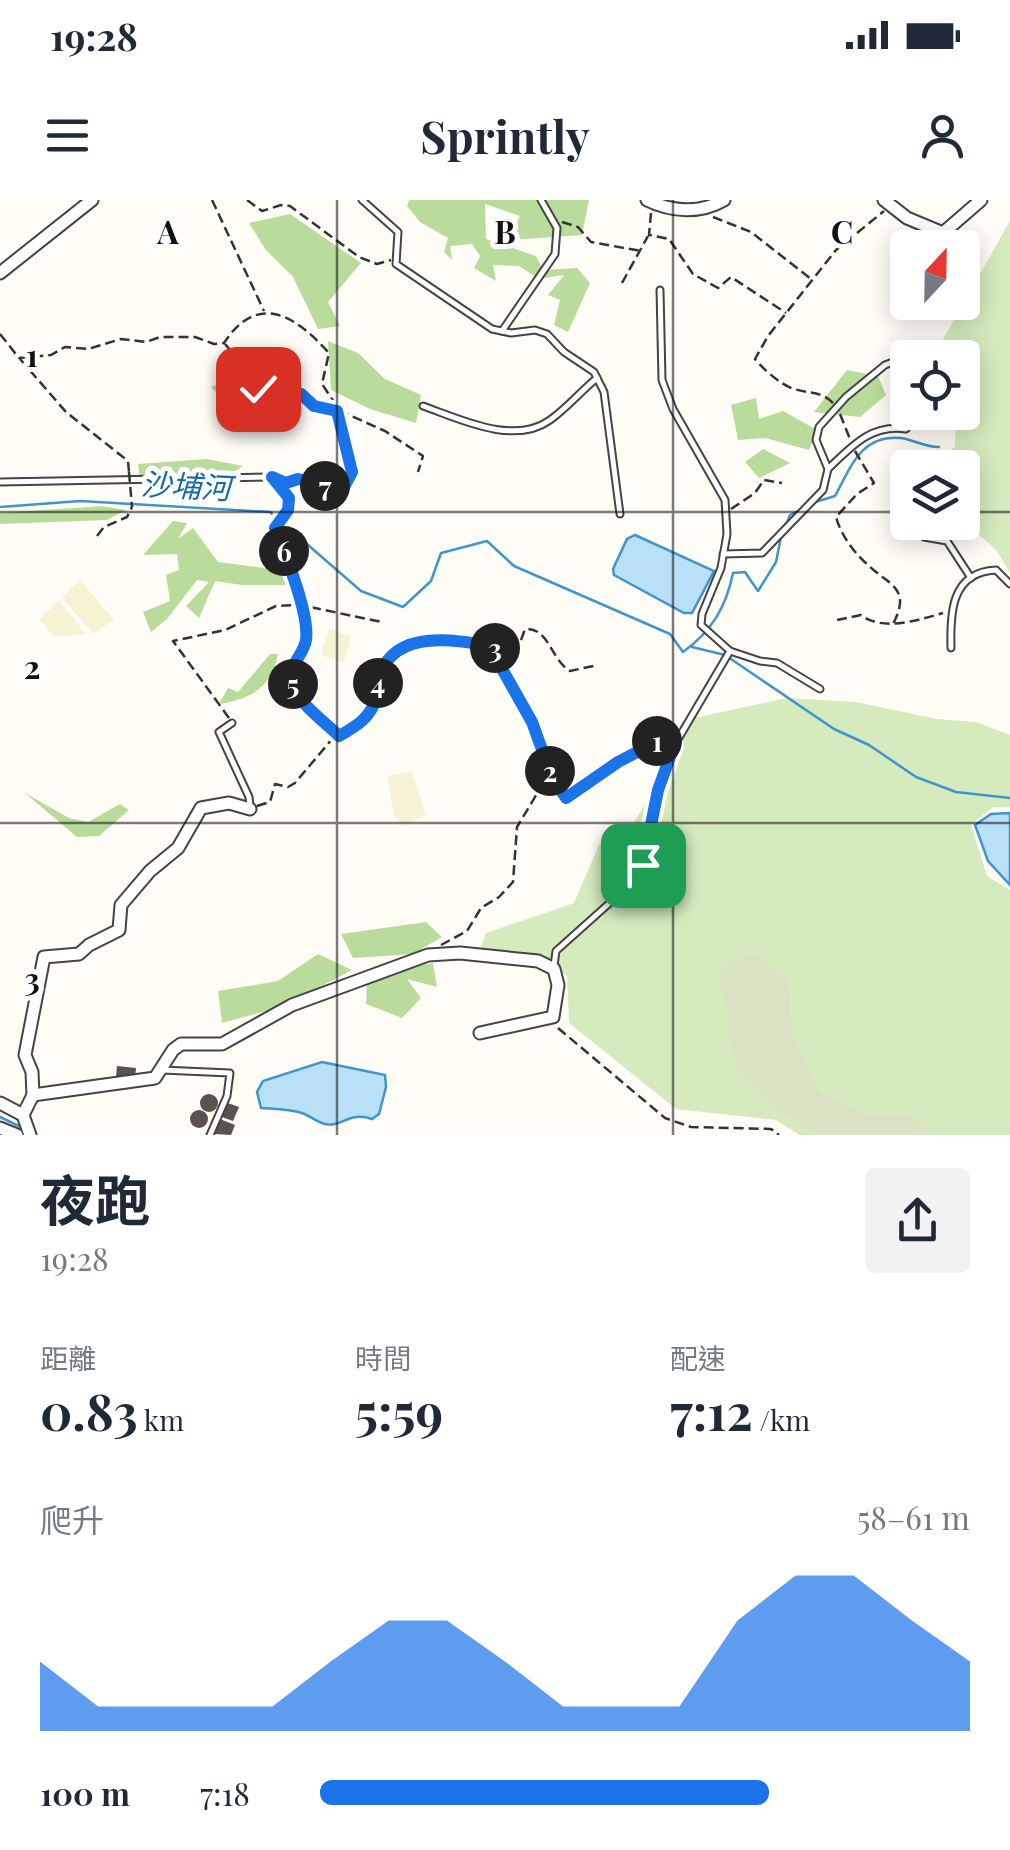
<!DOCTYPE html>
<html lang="zh-TW">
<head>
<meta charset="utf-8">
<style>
  :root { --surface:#fff; --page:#f2f2f3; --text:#1f2937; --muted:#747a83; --accent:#1a73e8 }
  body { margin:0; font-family:"Playfair Display","Noto Sans TC",serif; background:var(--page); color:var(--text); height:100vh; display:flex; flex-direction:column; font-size:38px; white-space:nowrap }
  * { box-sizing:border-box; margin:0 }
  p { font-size:32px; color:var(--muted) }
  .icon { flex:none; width:55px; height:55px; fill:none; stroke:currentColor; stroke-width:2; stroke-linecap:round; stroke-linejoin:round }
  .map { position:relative; height:935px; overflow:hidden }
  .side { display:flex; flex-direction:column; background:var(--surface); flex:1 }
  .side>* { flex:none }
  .needle { width:65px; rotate:22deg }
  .tools { position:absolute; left:890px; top:30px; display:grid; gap:20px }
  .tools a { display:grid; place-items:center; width:90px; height:90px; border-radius:10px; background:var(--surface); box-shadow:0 5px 25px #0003; font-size:50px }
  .pin { position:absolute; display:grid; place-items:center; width:85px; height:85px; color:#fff; margin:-42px; border-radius:20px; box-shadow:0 5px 15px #0006 }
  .km { position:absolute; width:50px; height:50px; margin:-25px; border-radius:50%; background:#222; color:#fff; font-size:28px; line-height:50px; text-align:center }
  .round { display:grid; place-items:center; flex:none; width:105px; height:105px; border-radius:10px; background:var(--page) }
  .summary { display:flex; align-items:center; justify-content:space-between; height:170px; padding:0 40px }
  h1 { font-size:55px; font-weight:700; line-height:75px }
  .figures { display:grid; grid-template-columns:repeat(3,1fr); gap:15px; height:170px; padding:10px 40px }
  .figures div { display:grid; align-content:center }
  .figures b { font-size:50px; font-weight:700 }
  .figures small { font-size:28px; font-weight:400 }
  .figures p { font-size:28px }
  .chart { height:280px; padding:20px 40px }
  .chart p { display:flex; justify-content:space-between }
  .chart svg { width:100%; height:180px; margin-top:10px; fill:var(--accent); opacity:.7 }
  ul { padding:0 40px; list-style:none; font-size:32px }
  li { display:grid; grid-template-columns:160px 120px 1fr; align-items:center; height:75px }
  li i { height:25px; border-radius:12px; background:var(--accent) }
  .status { display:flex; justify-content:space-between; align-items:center; height:70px; padding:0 50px; background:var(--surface); direction:ltr }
  .status svg { height:28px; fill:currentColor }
  header { display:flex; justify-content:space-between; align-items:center; height:130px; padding:0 40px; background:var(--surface); font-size:45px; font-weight:700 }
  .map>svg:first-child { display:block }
  .farmland { fill:#f6f3d4 }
  .green { fill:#d5ebbd }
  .forest { fill:#b9dc9c }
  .cemetery { fill:#d9e3c4 }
  .water { fill:#b9e0f7; stroke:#3f96cf; stroke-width:2.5 }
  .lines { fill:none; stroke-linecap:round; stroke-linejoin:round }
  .stream { stroke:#3f96cf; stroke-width:2.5 }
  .building { fill:#5a524d }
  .service-casing { stroke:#444; stroke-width:9 }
  .minor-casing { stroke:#444; stroke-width:15 }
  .path { stroke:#333; stroke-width:2.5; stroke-dasharray:10 5; stroke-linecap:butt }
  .service { stroke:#fff; stroke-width:5 }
  .minor { stroke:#fff; stroke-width:11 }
  .path-bridge { stroke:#333; stroke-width:2.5; stroke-dasharray:10 5; stroke-linecap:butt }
  .route-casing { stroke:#fff; stroke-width:20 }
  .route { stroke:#1a73e8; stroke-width:12 }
  .grid { fill:none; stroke:#111; stroke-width:2.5; stroke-opacity:0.55 }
  .labels { text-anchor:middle; stroke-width:10; stroke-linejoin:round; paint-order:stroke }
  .water-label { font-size:30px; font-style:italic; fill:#1768a6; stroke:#fff }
  .grid-label { font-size:32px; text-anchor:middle; font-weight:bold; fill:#111; stroke:#fff; stroke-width:10; stroke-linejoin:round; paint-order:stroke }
</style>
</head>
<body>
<div class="status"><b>19:28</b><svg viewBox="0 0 49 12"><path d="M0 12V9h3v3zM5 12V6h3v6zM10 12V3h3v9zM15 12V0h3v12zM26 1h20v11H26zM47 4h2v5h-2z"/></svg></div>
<header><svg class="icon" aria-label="menu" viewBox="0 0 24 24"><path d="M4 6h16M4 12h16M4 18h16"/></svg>Sprintly<svg class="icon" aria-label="person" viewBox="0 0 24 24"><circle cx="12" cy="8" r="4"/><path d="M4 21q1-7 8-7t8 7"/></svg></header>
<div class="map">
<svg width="1010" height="935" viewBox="0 0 1010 935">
  <rect width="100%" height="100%" fill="#fffdf5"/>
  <g class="farmland">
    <polygon points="80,380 114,420 93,434 62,397"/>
    <polygon points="59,401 86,434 54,437 39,419"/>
    <polygon points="329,429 351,436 344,463 321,455"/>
    <polygon points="412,571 426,616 403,625 394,616 387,576"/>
  </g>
  <g class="green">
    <polygon points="1010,21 1010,373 997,351 963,320 962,268 937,267 955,246 956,213 962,212 962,158 933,157"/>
    <polygon points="787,498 856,502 937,519 976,522 1010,535 1010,607 993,607 971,625 987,676 1010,690 1010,935 933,935 908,913 869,914 820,892 793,833 789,781 784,914 815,935 800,935 776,920 676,909 569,823 567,776 536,756 480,750 486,733 574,703 599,645 634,623 694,518"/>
  </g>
  <g class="forest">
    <polygon points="409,0 589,0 582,35 509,40 520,16 485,4 486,39 536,56 543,70 577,68 590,83 568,132 554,125 560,100 548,95 564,75 539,79 519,66 493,65 496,81 474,68 480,56 472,44 450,46 452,60 444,52 448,38 420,22 407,6"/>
    <polygon points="290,14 361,63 328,102 340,126 318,129 293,77 266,50 249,23"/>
    <polygon points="328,141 358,153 385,179 421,195 416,223 370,209 331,190"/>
    <polygon points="847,170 878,176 886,195 860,217 814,212"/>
    <polygon points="238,176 259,178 268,198 245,197 226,202 211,187"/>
    <polygon points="756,198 759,219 783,211 817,230 809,250 765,238 738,240 731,205"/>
    <polygon points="763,249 790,263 759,278 745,262"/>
    <polygon points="207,259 243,266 232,273 140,279 138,264"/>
    <polygon points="102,306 126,310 107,320 0,324 0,313"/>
    <polygon points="173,321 187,323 178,339 193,328 218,362 280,370 288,385 242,385 215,381 199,418 186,406 209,382 197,380 167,419 151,432 143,412 170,401 166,375 179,370 177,354 143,355"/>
    <path d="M270,454H278C272,487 251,499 219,504L228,488L238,492Z"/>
    <polygon points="25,593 69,618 88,622 120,604 129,610 99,636 77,637"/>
    <polygon points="426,722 442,737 413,754 353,758 341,734"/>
    <polygon points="318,754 352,770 284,806 222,823 218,791 278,781"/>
    <polygon points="433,763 437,787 407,779 421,798 402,818 366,804 367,783 413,766"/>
  </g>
  <polygon class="cemetery" points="759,756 789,781 793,833 820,892 869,914 908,913 933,935 815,935 784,914 736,867 719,772 734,759"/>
  <g class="water">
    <polygon points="635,335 714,371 692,413 684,413 614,375 613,369 627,339"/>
    <polygon points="1010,613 1010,685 988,661 975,625 991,614"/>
    <path d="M322,862L385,875L386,887L379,914L372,919C347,911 342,928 325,924C317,922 310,916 302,913C289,909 274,909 261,908L257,892L263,881Z"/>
  </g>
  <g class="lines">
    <g class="stream">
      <path d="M812,303L835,296C851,267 861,234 901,238C914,240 925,247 939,247"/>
      <path d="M0,307L80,301L270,312L361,391L403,407L431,381L441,353L487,341L514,366L670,434L683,452C712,431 726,407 733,373L745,372L758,391L776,362L781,337"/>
      <polyline points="786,325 790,315 800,310"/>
      <polyline points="692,447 725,455 834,529 869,545 916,577 956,592 1010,598"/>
      <polyline points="0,917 23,928"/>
    </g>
  </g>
  <g class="building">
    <polygon points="117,866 136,868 135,879 116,877"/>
    <circle cx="209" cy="903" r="9"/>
    <polygon points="225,902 239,907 233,921 219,916"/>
    <circle cx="199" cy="919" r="9"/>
    <polygon points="220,919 235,925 231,935 214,934"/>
  </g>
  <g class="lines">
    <defs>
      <g id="service">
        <polyline points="362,0 398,32 396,64 492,129 511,133 535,130 547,134 564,152 594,172 604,192 620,314"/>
        <polyline points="660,90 662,180 673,209 725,300 727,334 721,368 702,414 701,425 730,451 760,461 777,463 820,489"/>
        <polyline points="502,131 555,54 557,28 541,0"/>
        <path d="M423,206C460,219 514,246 550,220C567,208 581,191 597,178"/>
        <path d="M828,269C852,246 871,224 906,229"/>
        <polyline points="0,282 273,277"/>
        <polyline points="899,296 908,310"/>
        <polyline points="915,322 924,337 947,341 971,378"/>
        <polyline points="723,354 762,353 823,290 828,269 816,240 819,227 846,197 885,165 917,153"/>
        <path d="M951,448C950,413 951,372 996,370L1010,384"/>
        <polyline points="232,523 219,532 249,597 250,606"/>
        <polyline points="554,766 556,751 613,700 643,665 658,590 674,546 730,451"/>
        <polyline points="162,870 230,873 227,896 210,935"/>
      </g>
      <g id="minor">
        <path d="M647,0C672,12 700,14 724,0"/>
        <polyline points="884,0 907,18 943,33 981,0"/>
        <polyline points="0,73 92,0"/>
        <polyline points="33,895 155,878 173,850 181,844 222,844 292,805 428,755 460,753 538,761 554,769 558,785 553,817 480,833"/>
        <polyline points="0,903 23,915"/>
        <polyline points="0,928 17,935"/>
        <polyline points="30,935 23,915 33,895 32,872 25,855 44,757 79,754 89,745 119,730 121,705 150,671 178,648 201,608 229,603 250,609"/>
      </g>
    </defs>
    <use href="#service" class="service-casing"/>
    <use href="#minor" class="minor-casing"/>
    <g class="path">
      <polyline points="212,0 264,111"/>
      <polyline points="247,0 262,11 281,5 290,6 359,57 377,64 391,60"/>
      <polyline points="651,13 649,35 669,39 693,74 718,88 731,77 786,113"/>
      <polyline points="713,17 751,32 811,79"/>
      <polyline points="562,22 578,27 591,42 641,51"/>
      <polyline points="622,83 648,36"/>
      <path d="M0,134L19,158L51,155L65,147L88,149L121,139L146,142L160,137H195L214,144L224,143C258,91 296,116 329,153L322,184L340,211L385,231L423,256L418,272"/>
      <polyline points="225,144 253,177 257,189 301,194 314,206 338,211"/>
      <polyline points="20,159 66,212 128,261 129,272"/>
      <path d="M833,203C821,191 810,194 794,189C781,185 763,169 755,159L768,136L836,50L884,11"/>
      <polyline points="840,214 850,239"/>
      <polyline points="262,223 262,214 271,212 274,192"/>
      <path d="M855,251L874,283L857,294L836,317C841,335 854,353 868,365C889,385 912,388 893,424"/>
      <polyline points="279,280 286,283 299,279 343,289 352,272 337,211"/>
      <path d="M277,282L289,298L288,310L275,328C285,354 310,412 306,439C303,455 288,464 292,482C296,502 324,521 337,534"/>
      <polyline points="731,309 755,293 764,280 782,283"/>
      <polyline points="97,336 104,327 127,317 132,307"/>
      <path d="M837,420L861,415C883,432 918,420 943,413"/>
      <polyline points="500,450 497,460 532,522 552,577"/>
      <polyline points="229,518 173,441 225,430 276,406 300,405 382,422"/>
      <path d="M257,606L270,602L275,584L288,587L295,583L333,538L360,524L371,512L385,465L402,446L455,438L511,451L520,443L525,429C550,428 550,459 570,471L598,465"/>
      <polyline points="441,745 467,731 481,708 499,697 513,682 517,627 544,582 552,577 565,599 618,562 658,541 665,544"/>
      <polyline points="558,828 665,918 691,927 771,929 779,935"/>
    </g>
    <use href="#service" class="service"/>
    <use href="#minor" class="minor"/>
    <polyline class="path-bridge" points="129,272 132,307"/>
  </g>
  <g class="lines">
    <defs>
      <path id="route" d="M258,189L301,194L314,206L337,211L352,272L343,289L298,279L286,283L272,277L289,298L288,310L275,328C285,353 310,414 306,440C303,457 287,465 292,484C298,503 325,522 339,536C357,526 370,518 377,497C379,490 378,482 380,474C398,426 462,441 500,448L497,460L532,522L552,577L566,598L618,562L658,541L674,546L658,590L643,665"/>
    </defs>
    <use href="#route" class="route-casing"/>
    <use href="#route" class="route"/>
  </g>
  <path class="grid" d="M337,0V935M673,0V935M0,312H908M962,312H1010M0,623H1010"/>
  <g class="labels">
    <g class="water-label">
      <text transform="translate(186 287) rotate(3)" y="10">沙埔河</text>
    </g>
  </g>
  <g class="grid-label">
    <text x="168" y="44">A</text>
    <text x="505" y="44">B</text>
    <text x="842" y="44">C</text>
    <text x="32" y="167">1</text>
    <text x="32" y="479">2</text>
    <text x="32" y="791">3</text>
  </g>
</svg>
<div class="tools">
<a><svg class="needle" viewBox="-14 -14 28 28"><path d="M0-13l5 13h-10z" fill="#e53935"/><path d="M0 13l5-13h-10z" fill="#747a83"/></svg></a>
<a><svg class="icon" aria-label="locate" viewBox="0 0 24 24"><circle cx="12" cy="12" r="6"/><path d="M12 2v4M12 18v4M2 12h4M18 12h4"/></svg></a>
<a><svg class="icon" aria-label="layers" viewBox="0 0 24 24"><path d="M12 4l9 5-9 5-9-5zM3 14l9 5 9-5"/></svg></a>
</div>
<div class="pin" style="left:643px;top:665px;background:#1e9e55"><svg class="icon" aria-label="arrive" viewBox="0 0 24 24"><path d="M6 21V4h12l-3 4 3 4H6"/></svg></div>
<div class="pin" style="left:258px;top:189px;background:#d93025"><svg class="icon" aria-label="check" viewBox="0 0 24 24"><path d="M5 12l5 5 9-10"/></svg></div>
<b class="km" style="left:657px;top:541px">1</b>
<b class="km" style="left:550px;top:571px">2</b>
<b class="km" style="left:495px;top:448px">3</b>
<b class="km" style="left:378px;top:483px">4</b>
<b class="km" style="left:293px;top:484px">5</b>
<b class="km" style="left:284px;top:351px">6</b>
<b class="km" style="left:325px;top:286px">7</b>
</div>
<section class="side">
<div class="summary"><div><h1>夜跑</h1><p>19:28</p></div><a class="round"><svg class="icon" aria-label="share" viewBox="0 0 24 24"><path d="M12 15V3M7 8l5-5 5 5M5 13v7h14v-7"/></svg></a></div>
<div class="figures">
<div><p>距離</p><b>0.83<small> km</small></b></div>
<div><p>時間</p><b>5:59</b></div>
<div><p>配速</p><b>7:12<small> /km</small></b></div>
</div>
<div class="chart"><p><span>爬升</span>58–61 m</p>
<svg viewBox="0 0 160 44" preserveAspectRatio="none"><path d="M0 44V27L10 38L20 38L30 38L40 38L50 27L60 17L70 17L80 27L90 38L100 38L110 38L120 17L130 6L140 6L150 17L160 27V44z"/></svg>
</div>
<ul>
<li><b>100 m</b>7:18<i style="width:69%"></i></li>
</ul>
</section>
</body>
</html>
